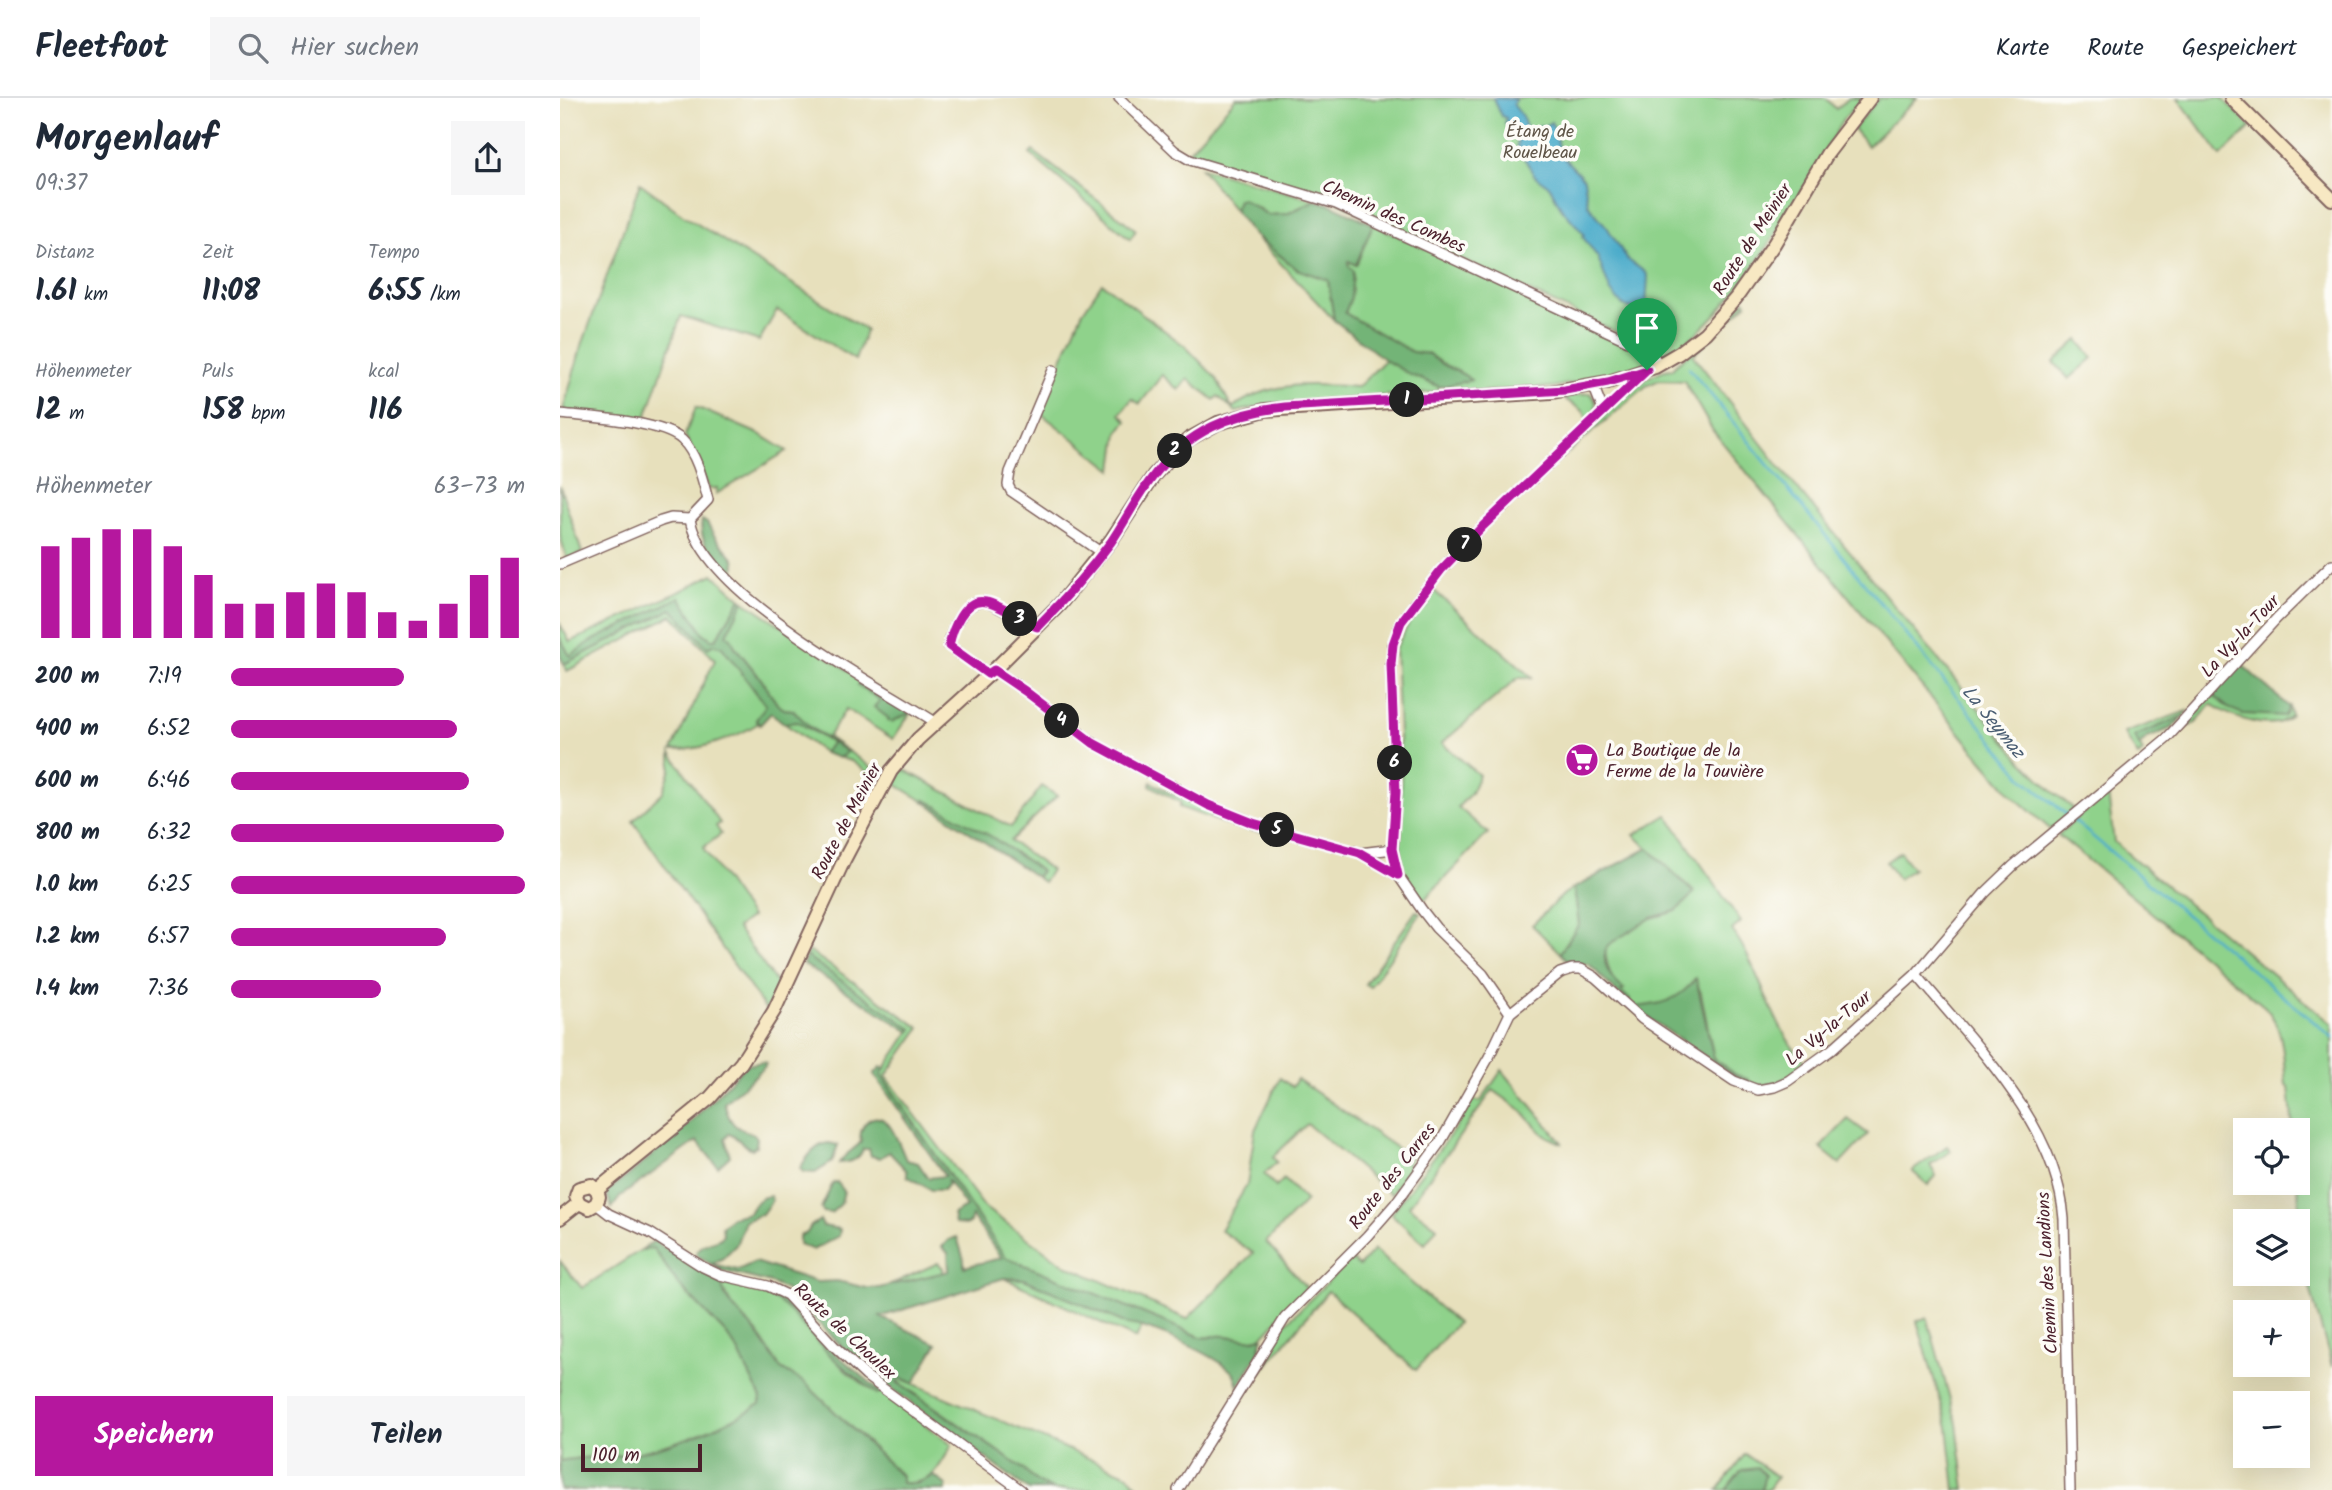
<!DOCTYPE html>
<html lang="de">
<head>
<meta charset="utf-8">
<style>
  :root { --surface:#fff; --page:#f6f6f7; --text:#1f2937; --muted:#747a83; --line:#e0e1e3; --accent:#b5179e }
  body { margin:0; font-family:Kalam,sans-serif; background:var(--page); color:var(--text); height:100vh; display:flex; flex-direction:column; font-size:26px; white-space:nowrap }
  * { box-sizing:border-box; margin:0 }
  p { font-size:23px; color:var(--muted) }
  .icon { flex:none; width:38px; height:38px; fill:none; stroke:currentColor; stroke-width:2; stroke-linecap:round; stroke-linejoin:round }
  .map { position:relative; flex:1; overflow:hidden }
  .panel { display:flex; flex-direction:column; background:var(--surface); width:560px }
  .panel>* { flex:none }
  .controls { position:absolute; left:1673px; top:1020px; display:grid; gap:14px }
  .controls a { display:grid; place-items:center; width:77px; height:77px; border-radius:0px; background:var(--surface); box-shadow:0 7px 28px #0002; font-size:35px }
  .scale { position:absolute; left:21px; bottom:18px; width:121px; box-sizing:border-box; padding-left:7px; border:4px solid #4a1f2b; border-top:0; font-size:19px; line-height:24px; white-space:nowrap; color:#4a1f2b; -webkit-text-stroke:5px #fdfcf7; paint-order:stroke }
  .pin { position:absolute; display:grid; place-items:center; width:60px; height:60px; color:#fff; margin:-72px -30px; border-radius:50% 50% 50% 0; rotate:-45deg; box-shadow:0 0 7px #0007 }
  .pin .icon { rotate:45deg }
  .km { position:absolute; width:35px; height:35px; margin:-18px; border-radius:50%; background:#222; color:#fff; font-size:19px; line-height:35px; text-align:center }
  .round { display:grid; place-items:center; flex:none; width:74px; height:74px; border-radius:0px; background:var(--page) }
  .summary { display:flex; align-items:center; justify-content:space-between; height:119px; padding:0 35px }
  h1 { font-size:38px; font-weight:600; line-height:52px }
  .metrics { display:grid; grid-template-columns:repeat(3,1fr); gap:10px; height:119px; padding:7px 35px }
  .metrics div { display:grid; align-content:center }
  .metrics b { font-size:30px; font-weight:600 }
  .metrics small { font-size:19px; font-weight:400 }
  .metrics p { font-size:19px }
  .chart { height:196px; padding:14px 35px }
  .chart p { display:flex; justify-content:space-between }
  .chart svg { width:100%; height:126px; margin-top:7px; stroke:var(--accent); stroke-width:6 }
  .primary-button { display:flex; gap:14px; margin-top:auto; padding:14px 35px }
  .primary-button a { flex:1; height:80px; border-radius:0px; background:var(--accent); color:#fff; font-size:28px; font-weight:600; line-height:80px; text-align:center }
  .primary-button a+a { background:var(--page); color:var(--text) }
  ul { padding:0 35px; list-style:none; font-size:23px }
  li { display:grid; grid-template-columns:112px 84px 1fr; align-items:center; height:52px }
  li i { height:18px; border-radius:9px; background:var(--accent) }
  header { display:flex; align-items:center; gap:42px; box-sizing:border-box; height:98px; padding:0 35px; background:var(--surface); border-bottom:2px solid var(--line) }
  header strong { font-size:33px }
  nav { display:flex; gap:38px; margin-inline-start:auto; font-size:24px }
  .search { width:490px; height:63px; background:var(--page); display:flex; align-items:center; gap:18px; box-sizing:border-box; padding:0 24px; border-radius:0px; color:var(--muted); font-size:26px }
  main { display:flex; flex:1; min-height:0 }
  .map>svg:first-child { display:block }
  .green { fill:#8fd28b; stroke:#6c785b; stroke-width:2 }
  .forest { fill:#73b477; stroke:#5e6a51; stroke-width:2 }
  .water { fill:#4bacca; stroke:#4a667a; stroke-width:2 }
  .lines { fill:none; stroke-linecap:round; stroke-linejoin:round }
  .stream { stroke:#4bacca; stroke-width:2.5 }
  .street-casing { stroke:#81635e; stroke-width:12 }
  .secondary-casing { stroke:#81635e; stroke-width:16 }
  .street { stroke:#fff; stroke-width:9 }
  .secondary { stroke:#f7e8c3; stroke-width:12 }
  .route-casing { stroke:#fff; stroke-width:14 }
  .route { stroke:#b5179e; stroke-width:9 }
  .labels { text-anchor:middle; stroke-width:7; stroke-linejoin:round; paint-order:stroke }
  .park-label { font-size:18px; fill:#5f5548; stroke:#fdfcf7 }
  .street-label { font-size:18px; fill:#4a1f2b; stroke:#fdfcf7 }
  .poi-label { font-size:18px; fill:#4a1f2b; stroke:#fdfcf7; text-anchor:start }
  .water-label { font-size:19px; font-style:italic; fill:#4a5e73; stroke:#fdfcf7 }
</style>
</head>
<body>
<header>
<strong>Fleetfoot</strong>
<div class="search"><svg class="icon" aria-label="search" viewBox="0 0 24 24"><circle cx="10" cy="10" r="6"/><path d="M15 15l6 6"/></svg>Hier suchen</div>
<nav><a>Karte</a><a>Route</a><a>Gespeichert</a></nav>
</header>
<main>
<section class="panel">
<div class="summary"><div><h1>Morgenlauf</h1><p>09:37</p></div><a class="round"><svg class="icon" aria-label="share" viewBox="0 0 24 24"><path d="M12 15V3M7 8l5-5 5 5M5 13v7h14v-7"/></svg></a></div>
<div class="metrics">
<div><p>Distanz</p><b>1.61<small> km</small></b></div>
<div><p>Zeit</p><b>11:08</b></div>
<div><p>Tempo</p><b>6:55<small> /km</small></b></div>
</div>
<div class="metrics">
<div><p>Höhenmeter</p><b>12<small> m</small></b></div>
<div><p>Puls</p><b>158<small> bpm</small></b></div>
<div><p>kcal</p><b>116</b></div>
</div>
<div class="chart"><p><span>Höhenmeter</span>63–73 m</p>
<svg viewBox="0 0 160 44" preserveAspectRatio="none"><path d="M5 44V12M15 44V9M25 44V6M35 44V6M45 44V12M55 44V22M65 44V32M75 44V32M85 44V28M95 44V25M105 44V28M115 44V35M125 44V38M135 44V32M145 44V22M155 44V16"/></svg>
</div>
<ul>
<li><b>200 m</b>7:19<i style="width:59%"></i></li>
<li><b>400 m</b>6:52<i style="width:77%"></i></li>
<li><b>600 m</b>6:46<i style="width:81%"></i></li>
<li><b>800 m</b>6:32<i style="width:93%"></i></li>
<li><b>1.0 km</b>6:25<i style="width:100%"></i></li>
<li><b>1.2 km</b>6:57<i style="width:73%"></i></li>
<li><b>1.4 km</b>7:36<i style="width:51%"></i></li>
</ul>
<div class="primary-button"><a>Speichern</a><a>Teilen</a></div>
</section>
<div class="map">
<svg width="1772" height="1392" viewBox="0 0 1772 1392">
  <rect width="100%" height="100%" fill="#fdfcf7"/>
  <filter id="ink" filterUnits="userSpaceOnUse"><feTurbulence type="fractalNoise" baseFrequency=".0143" numOctaves="2"/><feDisplacementMap in="SourceGraphic" scale="14" xChannelSelector="R" yChannelSelector="G"/><feConvolveMatrix kernelMatrix="1 2 1 2 8 2 1 2 1" color-interpolation-filters="sRGB"/></filter>
  <filter id="wash" filterUnits="userSpaceOnUse"><feTurbulence type="fractalNoise" baseFrequency=".00686" numOctaves="4" result="noise"/><feDisplacementMap in="SourceGraphic" scale="28" xChannelSelector="R" yChannelSelector="G"/><feGaussianBlur stdDeviation="1.57" result="paint"/><feColorMatrix in="noise" values="0 0 0 0 0 0 0 0 0 0 0 0 0 0 0 0 0 1.4 0 .05"/><feComposite in="paint" operator="in"/></filter>
  <g filter="url(#wash)">
    <rect width="100%" height="100%" fill="#e7e0bc"/>
    <g class="green">
      <path d="M676,0H1266L1276,11L1289,0H1304L1284,20C1246,86 1172,226 1105,257L774,102L636,61L627,55Z"/>
      <polygon points="1319,0 1357,0 1308,48 1293,31"/>
      <polygon points="1618,0 1662,0 1691,29 1661,58"/>
      <polygon points="473,53 576,132 570,141 470,56"/>
      <polygon points="641,70 755,102 727,116 708,117 695,108 678,102 674,112"/>
      <polygon points="80,85 123,117 306,232 295,262 217,212 199,243 121,218 84,325 3,312 20,253"/>
      <path d="M813,126L1077,250L1090,261L1087,265L1068,274L994,289L900,295L884,287L910,282C896,269 882,270 869,256L852,254L785,215L791,199L793,173L788,167L789,163L796,167Z"/>
      <polygon points="692,135 737,171 768,182 774,222"/>
      <path d="M542,185L626,249L656,280L672,310C711,282 752,286 798,289L825,262L851,277L880,289L876,294L707,307L676,314L658,298L654,302L628,281L619,292L602,277L580,306L572,301L560,316L567,323L558,334L553,372L479,314L522,215Z"/>
      <path d="M1185,202L1187,205L1133,257L1222,372L1462,663L1491,692L1514,711L1491,732L1452,697L1422,662L1153,333L1124,283L1099,282L1086,288L1002,360C1025,336 1082,270 1113,271L1116,266L1145,243Z"/>
      <polygon points="1518,242 1533,260 1509,281 1494,264"/>
      <path d="M1030,295C1040,305 1036,313 1029,323L1023,313L1002,299Z"/>
      <polygon points="136,309 201,337 227,353 156,396 157,390 149,391 125,337"/>
      <polygon points="0,388 22,455 7,461 0,438"/>
      <polygon points="153,476 181,501 156,541 151,541 143,535 120,499 30,544 10,558 0,540 0,526 10,544 121,493"/>
      <polygon points="871,490 973,580 958,580 882,645 919,677 911,695 898,709 928,735 863,803 844,776 836,754 840,746 841,679 835,551 858,508 867,509"/>
      <polygon points="184,503 351,614 333,641 286,611 268,639 322,677 319,682 291,663 264,655 224,625 233,612 224,611 217,606 201,581 165,536"/>
      <path d="M112,511L148,549L154,546L162,549L206,608L196,622L199,625C175,640 140,653 112,652L155,562L112,517L7,573L4,566Z"/>
      <path d="M1652,596L1668,610L1725,618L1729,609L1731,617C1714,637 1668,618 1651,606L1636,625L1624,630Z"/>
      <polygon points="1627,613 1624,618 1575,638 1583,654 1578,658 1564,635"/>
      <polygon points="111,655 160,725 156,728 161,736 143,750 191,819 177,830 218,887 206,912 73,723 103,694 111,671"/>
      <polygon points="339,669 451,729 482,688 497,698 450,743 491,772 483,784 476,779 481,773 432,739 365,702 365,704 330,683"/>
      <polygon points="591,684 617,698 693,727 692,731 706,735 677,730 619,709 621,705 590,687"/>
      <path d="M1548,696L1554,744L1772,926V1269C1764,1236 1752,1204 1746,1171C1737,1124 1738,1079 1738,1032H1733L1729,989L1726,987C1723,960 1725,931 1705,909L1498,737L1542,698Z"/>
      <path d="M1107,717L1181,824L1172,832C1201,871 1212,933 1246,964C1232,979 1211,991 1189,987V982L1176,977L1154,961L1141,895L1135,881C1123,898 1096,914 1073,909C1061,906 1040,860 1047,847L1091,820L1116,813L1134,794L1074,737Z"/>
      <polygon points="1340,754 1353,771 1338,781 1326,764"/>
      <polygon points="1014,790 1019,826 1000,855 972,827 1004,796"/>
      <polygon points="856,813 861,815 810,889 805,886"/>
      <path d="M249,853L360,930L326,978L425,1110L505,1167L627,1221L693,1155L660,1132L687,1087L695,1032L720,980L732,989L737,981L851,1060L847,1066L850,1069L831,1096L747,1026L713,1059L717,1064L704,1076L716,1089L724,1081L746,1103L706,1144L747,1190L703,1238C688,1246 673,1236 657,1238C650,1238 648,1241 641,1239L445,1159L321,976L351,931L246,858Z"/>
      <polygon points="942,972 1003,1046 984,1037 961,1012 933,992 849,1108 877,1129 865,1146 831,1116 899,1025 913,1001 920,1004"/>
      <polygon points="1288,1021 1308,1036 1280,1066 1260,1050"/>
      <polygon points="1387,1048 1391,1053 1370,1067 1376,1078 1368,1087 1352,1073"/>
      <path d="M93,1150L119,1187L166,1236L178,1253L201,1300L200,1306C168,1327 118,1346 80,1354C54,1360 26,1358 0,1363V1163L22,1190L81,1152Z"/>
      <polygon points="814,1152 897,1225 856,1272 768,1193 696,1280 705,1263 704,1262 725,1226 791,1161 799,1168"/>
      <polygon points="378,1165 383,1170 383,1175 325,1189"/>
      <polygon points="444,1180 464,1181 567,1226 582,1228 576,1241"/>
      <path d="M161,1185L187,1189L220,1202L286,1273L317,1296L320,1293L392,1347C378,1371 373,1387 342,1385V1378L245,1285L221,1271L197,1235L174,1210L161,1189Z"/>
      <polygon points="1367,1219 1397,1326 1405,1392 1395,1392 1388,1329 1357,1223"/>
      <polygon points="340,1280 568,1377 581,1392 494,1392 477,1384 462,1370 337,1283"/>
      <polygon points="1185,1356 1217,1379 1208,1392 1201,1392 1203,1386 1182,1372 1166,1392 1158,1392"/>
    </g>
    <g class="forest">
      <path d="M682,101L708,117L727,116L755,102L772,107L813,126L796,167L789,163L788,167L793,173L791,199L785,215L852,254L869,256C882,270 896,269 911,282L880,289L851,277L825,262L774,222L768,182L737,171L692,135L674,112L678,102Z"/>
      <path d="M142,422L147,425L155,439L171,457L175,463L174,478C158,463 137,446 142,422Z"/>
      <polygon points="120,499 143,535 151,541 156,541 181,501 184,503 166,537 171,540 175,549 201,581 217,606 224,611 233,612 250,629 287,654 279,660 264,655 271,645 238,624 224,625 211,615 200,627 196,622 206,607 162,549 154,546 148,550 112,511 4,566 0,558 0,540 10,558 30,544"/>
      <polygon points="1680,565 1729,609 1725,618 1683,616 1668,610 1652,596"/>
      <polygon points="300,580 351,614 332,624 328,623 328,620 314,609 320,602 298,587"/>
      <polygon points="1624,618 1612,630 1588,640 1579,648 1575,638"/>
      <polygon points="366,702 432,739 481,773 476,779 365,704"/>
      <path d="M1088,750L1134,795L1116,813L1091,820L1048,847C1039,862 1050,882 1064,891L1061,893L1070,902L1067,905L1029,866H1011L1000,855L1019,826L1014,790Z"/>
      <polygon points="246,858 352,931 350,934 243,866"/>
      <path d="M1136,880L1154,961L1176,977L1189,982V987L1176,980L1073,909C1100,907 1119,903 1136,880Z"/>
      <path d="M203,964L206,965L205,968C192,982 178,992 164,1005C170,1026 174,1030 194,1036L197,1040L196,1048L192,1051C182,1047 178,1039 169,1036L165,1040L170,1058L158,1069L137,1043L61,1098L52,1110L46,1094L69,1077L132,1023L186,967Z"/>
      <path d="M321,969L325,970L321,977L445,1159L641,1239C648,1241 650,1238 657,1238C673,1236 688,1246 703,1238L699,1254L678,1289C677,1283 676,1278 672,1274C656,1257 590,1228 567,1226L464,1181L444,1180L320,1219L377,1246L354,1285L341,1280L337,1284L462,1370L477,1384L494,1392H469L299,1266L226,1192L211,1185L160,1172L137,1157L136,1154L143,1147L161,1140L163,1136L162,1128L172,1119L189,1115C194,1106 198,1099 210,1098L212,1102L202,1116L185,1123L176,1147L163,1160L152,1166L178,1172L195,1164L257,1184L277,1183L307,1190H319L389,1173L388,1155L382,1149L388,1142L397,1139L404,1162V1169L441,1160L412,1118L410,1124L406,1127L395,1126L393,1116L406,1109L387,1081L388,1086L383,1092H371L347,1078V1073L329,1054L320,1060L311,1058L309,1051H303C299,1063 290,1064 279,1065C285,1055 294,1052 301,1044C297,1027 315,1009 329,1027C335,1035 342,1052 346,1062L358,1065L368,1080L385,1078L314,976Z"/>
      <path d="M269,1045L278,1047L272,1064L255,1075L243,1074L240,1070C247,1059 256,1046 269,1045Z"/>
      <polygon points="277,1084 284,1093 281,1106 271,1115 263,1114 261,1110 273,1085"/>
      <polygon points="260,1122 263,1128 280,1131 279,1138 253,1152 239,1146 239,1138 247,1135 251,1128"/>
      <path d="M94,1143L132,1168L153,1179L187,1187L220,1198L275,1255L320,1293L318,1296C300,1283 283,1270 267,1254C228,1214 223,1191 161,1185L165,1197L174,1210L197,1235L221,1271L245,1285L342,1379V1385L355,1386L374,1378L386,1387V1392H0V1363C26,1358 54,1360 80,1354C117,1346 169,1326 200,1306L201,1300L178,1253L166,1236L119,1187L93,1150L81,1152Z"/>
      <polygon points="1197,1370 1205,1377 1201,1392 1166,1392 1182,1372"/>
    </g>
    <polygon class="water" points="933,0 956,1 953,6 962,18 966,29 976,31 980,27 983,29 991,24 995,32 1001,57 1024,81 1028,107 1047,129 1067,161 1086,175 1088,179 1086,209 1089,212 1086,214 1077,209 1073,211 1062,207 1050,192 1038,160 1023,139 1024,136 1001,110 990,89 975,78 957,48 958,43 945,26 946,20 941,18"/>
    <g class="lines">
      <g class="stream">
        <polyline points="1088,215 1101,234"/>
        <polyline points="1129,270 1464,681 1772,939"/>
      </g>
    </g>
  </g>
  <g filter="url(#ink)">
    <g class="lines">
      <defs>
        <g id="street">
          <polyline points="559,0 615,53 630,62 776,106 1081,249 1093,257 1099,267"/>
          <polyline points="493,272 450,374 448,387 451,393 542,455"/>
          <polyline points="1033,287 1043,312"/>
          <path d="M0,316C28,319 102,323 122,342C137,356 143,383 148,402L130,421C142,494 313,584 375,624"/>
          <polyline points="0,466 101,423 111,420 130,421"/>
          <polyline points="434,572 465,593 533,645 648,707 693,725 800,755 833,751 838,777 862,812 876,830 923,876 950,915"/>
          <path d="M428,576L389,548C392,529 404,501 427,504L477,529"/>
          <polyline points="833,751 836,694 831,566 833,546 841,524 881,472 923,428 1086,274"/>
          <polyline points="802,756 838,777"/>
          <path d="M1356,876C1414,946 1497,1026 1504,1121L1510,1392"/>
          <polyline points="36,1106 49,1116 90,1135 143,1169 160,1177 208,1188 227,1197 275,1249 306,1278 461,1392"/>
          <polyline points="618,1392 725,1220 807,1138 835,1106 881,1043 929,959 950,915 1000,875 1012,871 1021,871 1035,879 1082,921 1174,983 1198,992 1214,989 1228,983 1271,952 1356,876 1425,795 1453,768 1606,641 1717,520 1772,466"/>
        </g>
        <g id="secondary">
          <polyline points="1671,0 1772,101"/>
          <polyline points="37,1092 150,1000 181,965 214,913 284,762 331,673 358,641 434,572 500,506 552,441 594,377 618,351 629,341 658,325 705,312 991,294 1048,284 1095,269 1119,255 1145,235 1176,200 1214,146 1267,56 1310,0"/>
          <polyline points="19,1105 16,1098 19,1090 31,1087 37,1092"/>
          <polyline points="19,1105 29,1110 36,1106 39,1099 37,1092"/>
          <polyline points="0,1120 19,1105"/>
        </g>
      </defs>
      <use href="#street" class="street-casing"/>
      <use href="#secondary" class="secondary-casing"/>
      <use href="#street" class="street"/>
      <use href="#secondary" class="secondary"/>
    </g>
  </g>
  <g class="lines" filter="url(#ink)">
    <defs>
      <path id="route" d="M1087,272L923,428L881,472L841,524L833,546L831,566L836,694L832,751L838,777L800,755L693,725L648,707L533,645L465,593L434,572L428,576L389,548C392,532 404,499 426,504C438,506 464,523 477,529C504,502 528,475 551,444C566,422 578,397 595,376C628,333 672,315 725,309L1005,292L1048,284Z"/>
    </defs>
    <use href="#route" class="route-casing"/>
    <use href="#route" class="route"/>
  </g>
  <defs>
    <symbol id="supermarket-disc" viewBox="-11 -11 22 22"><circle r="9.5" fill="#b5179e" stroke="#fdfcf7"/><path d="M-6-5.5h2.5l.6 2H6L4.5 2H-2.5L-4.4-4H-6ZM-1.5 3.2a1.3 1.3 0 1 0 .1 0ZM3 3.2a1.3 1.3 0 1 0 .1 0Z" fill="#fff"/></symbol>
  </defs>
  <g fill-rule="evenodd">
    <use href="#supermarket-disc" x="1003" y="643" width="38" height="38"/>
  </g>
  <g class="labels">
    <g class="park-label">
      <text x="980" y="39">Étang de<tspan x="980" dy="21">Rouelbeau</tspan></text>
    </g>
    <g class="street-label">
      <text transform="translate(834 118) rotate(24)" y="6">Chemin des Combes</text>
      <text transform="translate(1192 141) rotate(-57)" y="6">Route de Meinier</text>
      <text transform="translate(1680 538) rotate(-47)" y="6">La Vy-la-Tour</text>
      <text transform="translate(286 723) rotate(-62)" y="6">Route de Meinier</text>
      <text transform="translate(1268 930) rotate(-40)" y="6">La Vy-la-Tour</text>
      <text transform="translate(832 1078) rotate(-52)" y="6">Route des Carres</text>
      <text transform="translate(1487 1175) rotate(-93)" y="6">Chemin des Landions</text>
      <text transform="translate(285 1233) rotate(43)" y="6">Route de Choulex</text>
    </g>
    <g class="poi-label">
      <text x="1046" y="658">La Boutique de la<tspan x="1046" dy="21">Ferme de la Touvière</tspan></text>
    </g>
    <g class="water-label">
      <text transform="translate(1434 623) rotate(51)" y="7">La Seymaz</text>
    </g>
  </g>
</svg>
<div class="controls">
<a><svg class="icon" aria-label="locate" viewBox="0 0 24 24"><circle cx="12" cy="12" r="6"/><path d="M12 2v4M12 18v4M2 12h4M18 12h4"/></svg></a>
<a><svg class="icon" aria-label="layers" viewBox="0 0 24 24"><path d="M12 4l9 5-9 5-9-5zM3 14l9 5 9-5"/></svg></a>
<a>+</a>
<a>−</a>
</div>
<div class="scale">100 m</div>
<div class="pin" style="left:1087px;top:272px;background:#1e9e55"><svg class="icon" aria-label="arrive" viewBox="0 0 24 24"><path d="M6 21V4h12l-3 4 3 4H6"/></svg></div>
<b class="km" style="left:847px;top:302px">1</b>
<b class="km" style="left:615px;top:353px">2</b>
<b class="km" style="left:460px;top:521px">3</b>
<b class="km" style="left:502px;top:623px">4</b>
<b class="km" style="left:717px;top:732px">5</b>
<b class="km" style="left:835px;top:665px">6</b>
<b class="km" style="left:905px;top:447px">7</b>
</div>
</main>
</body>
</html>
